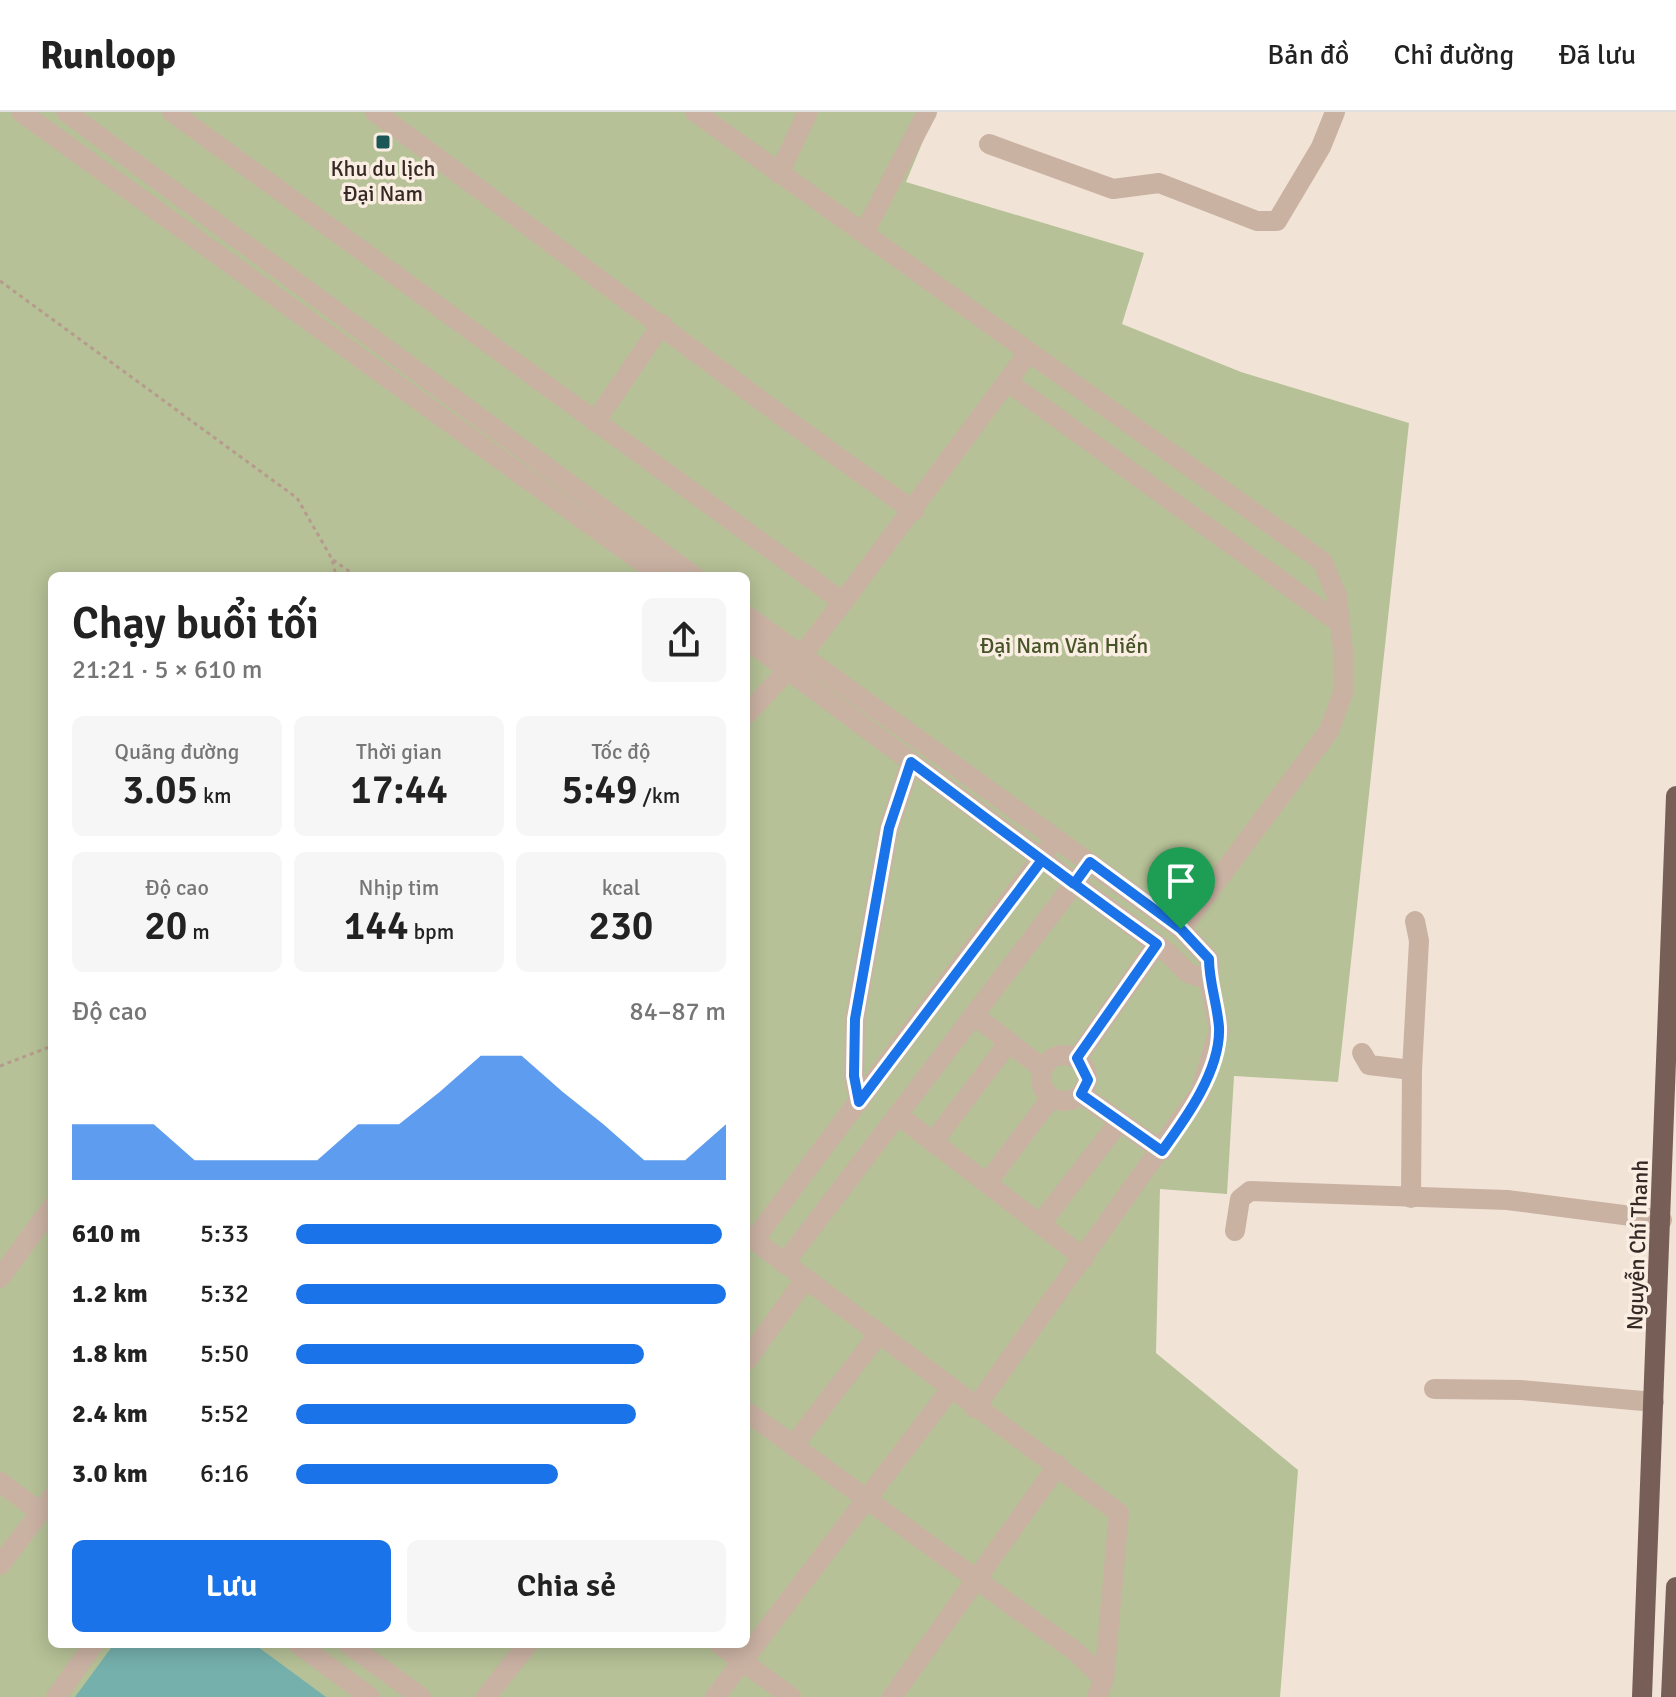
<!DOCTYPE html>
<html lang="vi">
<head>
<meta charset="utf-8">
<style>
  :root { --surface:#fff; --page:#f6f6f6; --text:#222; --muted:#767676; --line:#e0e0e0; --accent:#1a73e8 }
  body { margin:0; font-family:Signika,sans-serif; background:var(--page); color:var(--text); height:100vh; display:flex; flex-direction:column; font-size:30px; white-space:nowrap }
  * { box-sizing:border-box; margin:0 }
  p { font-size:26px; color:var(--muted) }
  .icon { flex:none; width:44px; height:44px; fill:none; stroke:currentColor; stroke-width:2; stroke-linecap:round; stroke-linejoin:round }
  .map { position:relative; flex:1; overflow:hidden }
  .details { position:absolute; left:48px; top:460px; width:702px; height:1076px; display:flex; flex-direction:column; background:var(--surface); border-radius:12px; box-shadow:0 4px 20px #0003 }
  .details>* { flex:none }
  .pin { position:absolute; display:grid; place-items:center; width:68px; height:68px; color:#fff; margin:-82px -34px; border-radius:50% 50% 50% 0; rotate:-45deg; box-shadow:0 0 8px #0007 }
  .pin .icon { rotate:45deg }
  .round { display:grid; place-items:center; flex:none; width:84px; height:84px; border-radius:12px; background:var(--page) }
  .overview { display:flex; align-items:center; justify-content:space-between; height:136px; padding:0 24px }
  h1 { font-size:44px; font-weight:600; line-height:60px }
  .stats { display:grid; grid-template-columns:repeat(3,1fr); gap:12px; height:136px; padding:8px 24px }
  .stats div { display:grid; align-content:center; border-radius:12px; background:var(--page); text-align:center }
  .stats b { font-size:40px; font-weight:600 }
  .stats small { font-size:22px; font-weight:400 }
  .stats p { font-size:22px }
  .chart { height:224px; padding:16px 24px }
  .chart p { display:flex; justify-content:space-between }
  .chart svg { width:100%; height:144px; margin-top:8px; fill:var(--accent); opacity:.7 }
  .primary-button { display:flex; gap:16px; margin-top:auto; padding:16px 24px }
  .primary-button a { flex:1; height:92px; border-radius:12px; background:var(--accent); color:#fff; font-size:32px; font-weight:600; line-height:92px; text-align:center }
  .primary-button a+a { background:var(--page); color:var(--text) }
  ul { padding:0 24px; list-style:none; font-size:26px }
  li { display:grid; grid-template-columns:128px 96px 1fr; align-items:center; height:60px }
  li i { height:20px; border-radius:10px; background:var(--accent) }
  header { display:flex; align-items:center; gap:48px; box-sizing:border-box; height:112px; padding:0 40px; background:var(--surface); border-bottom:2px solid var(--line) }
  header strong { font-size:38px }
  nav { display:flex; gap:44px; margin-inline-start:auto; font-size:28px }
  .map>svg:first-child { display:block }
  .green { fill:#b6c197; fill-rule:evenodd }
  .water { fill:#75b0ad }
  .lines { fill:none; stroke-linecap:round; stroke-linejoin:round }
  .path { stroke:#b69b8d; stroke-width:3; stroke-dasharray:4 4; stroke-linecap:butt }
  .minor { stroke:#cab2a3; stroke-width:20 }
  .major { stroke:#775e56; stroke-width:20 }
  .route-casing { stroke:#fff; stroke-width:16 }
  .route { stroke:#1a73e8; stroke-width:10 }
  .poi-dot { fill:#1a5756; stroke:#faeee3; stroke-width:3 }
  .labels { text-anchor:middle; stroke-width:7; stroke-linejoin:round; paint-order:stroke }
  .poi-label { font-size:22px; fill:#352925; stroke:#faeee3 }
  .park-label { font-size:22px; fill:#475428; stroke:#faeee3 }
  .street-label { font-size:22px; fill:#352925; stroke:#faeee3 }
</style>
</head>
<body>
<header>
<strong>Runloop</strong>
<nav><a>Bản đồ</a><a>Chỉ đường</a><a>Đã lưu</a></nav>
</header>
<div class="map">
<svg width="1676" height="1585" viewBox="0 0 1676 1585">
  <rect width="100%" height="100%" fill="#f2e3d7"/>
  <path class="green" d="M0,0H935L906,70L1144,141L1122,212L1241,260L1409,311L1338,970L1234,964L1227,1082L1160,1077L1156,1241L1298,1358L1280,1585H0ZM52,464H746V1532H52Z"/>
  <polygon class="water" points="114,1532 254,1532 326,1585 75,1585"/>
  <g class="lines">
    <g class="path">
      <polyline points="0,169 297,386 332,447 336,464"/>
      <polyline points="333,448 356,464"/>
      <polyline points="0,954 52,934"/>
    </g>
    <g class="minor">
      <polyline points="21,0 661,464"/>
      <polyline points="66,0 694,464"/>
      <polyline points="172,0 843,490"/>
      <path d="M375,0C556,132 731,271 914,399"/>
      <polyline points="695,0 1029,240"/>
      <polyline points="989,32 1113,77 1159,71 1257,109 1277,109 1321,35 1335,0"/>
      <polyline points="779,62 808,0"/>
      <polyline points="864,121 927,0"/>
      <polyline points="1008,270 1338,510"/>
      <polyline points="595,310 662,212"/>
      <polyline points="746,503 1181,817 1209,847 1209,868 1219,919 1200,981 975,1296"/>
      <polyline points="746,527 1166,839 1188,861 1209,868"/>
      <polyline points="746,603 801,544 843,490 1029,240 1322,449 1337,484 1343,538 1344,578 1329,619 1181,817"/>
      <polyline points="974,903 1042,956"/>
      <polyline points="1362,941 1369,953 1412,958"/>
      <circle cx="1064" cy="966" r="23"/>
      <polyline points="1077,946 1157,832"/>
      <polyline points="1081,982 1162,1039"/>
      <polyline points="859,990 854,964 855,907 889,716 911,650"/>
      <polyline points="898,1003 1084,1146"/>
      <polyline points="933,1030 1009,930"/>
      <polyline points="987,1071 1051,986"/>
      <polyline points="1411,1086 1412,958 1419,829 1415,809"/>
      <polyline points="1040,1112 1120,1009"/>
      <polyline points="1235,1119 1240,1087 1250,1079 1507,1088 1662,1108"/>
      <polyline points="746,1122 1119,1401 1104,1567 1097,1585"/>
      <polyline points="754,1128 1047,738"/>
      <polyline points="784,1152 1080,764"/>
      <polyline points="0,1166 52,1095"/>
      <polyline points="746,1249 805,1168"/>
      <polyline points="1434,1277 1521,1278 1654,1290"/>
      <polyline points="746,1299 1076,1540 1104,1567"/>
      <polyline points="793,1334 878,1223"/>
      <polyline points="0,1370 40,1400"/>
      <polyline points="0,1453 52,1385"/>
      <polyline points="298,1532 370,1585"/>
      <polyline points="348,1532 421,1585"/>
      <polyline points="719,1532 791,1585"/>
      <polyline points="56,1585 94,1532"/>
      <polyline points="486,1585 528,1532"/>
      <polyline points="715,1585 950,1278"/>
      <polyline points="892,1585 1058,1353"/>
    </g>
    <g class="major">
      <polyline points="1642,1585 1676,684"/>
      <polyline points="1671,1585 1676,1475"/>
    </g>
  </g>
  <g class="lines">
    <defs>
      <path id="route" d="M1181,817L1090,750L1074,772L1042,748L859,990L854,964L855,907L889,716L911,650C993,711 1074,773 1157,832L1077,946L1088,968L1081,982L1162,1039C1186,1006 1221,958 1219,915C1217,891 1209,870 1209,847L1181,817"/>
    </defs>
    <use href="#route" class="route-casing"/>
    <use href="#route" class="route"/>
  </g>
  <rect class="poi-dot" x="375" y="22" width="16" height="16" rx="4"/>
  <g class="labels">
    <g class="poi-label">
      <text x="383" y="64">Khu du lịch<tspan x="383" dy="25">Đại Nam</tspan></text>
    </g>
    <g class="park-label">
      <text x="1064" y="541">Đại Nam Văn Hiến</text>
    </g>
    <g class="street-label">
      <text transform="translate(1637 1133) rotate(-88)" y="8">Nguyễn Chí Thanh</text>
    </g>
  </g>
</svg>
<div class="pin" style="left:1181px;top:817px;background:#1e9e55"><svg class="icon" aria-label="arrive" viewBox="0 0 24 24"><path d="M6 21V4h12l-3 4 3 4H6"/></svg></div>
<section class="details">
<div class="overview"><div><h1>Chạy buổi tối</h1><p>21:21 · 5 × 610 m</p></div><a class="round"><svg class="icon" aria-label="share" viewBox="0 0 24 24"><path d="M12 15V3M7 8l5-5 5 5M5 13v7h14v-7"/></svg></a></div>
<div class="stats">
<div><p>Quãng đường</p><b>3.05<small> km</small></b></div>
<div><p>Thời gian</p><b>17:44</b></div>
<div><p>Tốc độ</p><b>5:49<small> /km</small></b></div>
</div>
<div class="stats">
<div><p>Độ cao</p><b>20<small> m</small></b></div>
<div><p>Nhịp tim</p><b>144<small> bpm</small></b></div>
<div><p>kcal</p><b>230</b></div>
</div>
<div class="chart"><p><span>Độ cao</span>84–87 m</p>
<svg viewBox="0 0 160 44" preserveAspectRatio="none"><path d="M0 44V27L10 27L20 27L30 38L40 38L50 38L60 38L70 27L80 27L90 17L100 6L110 6L120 17L130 27L140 38L150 38L160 27V44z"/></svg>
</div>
<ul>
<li><b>610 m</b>5:33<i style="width:99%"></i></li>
<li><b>1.2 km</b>5:32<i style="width:100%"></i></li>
<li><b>1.8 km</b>5:50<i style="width:81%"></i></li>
<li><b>2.4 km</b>5:52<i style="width:79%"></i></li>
<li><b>3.0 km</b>6:16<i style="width:61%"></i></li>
</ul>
<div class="primary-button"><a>Lưu</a><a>Chia sẻ</a></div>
</section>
</div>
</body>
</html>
